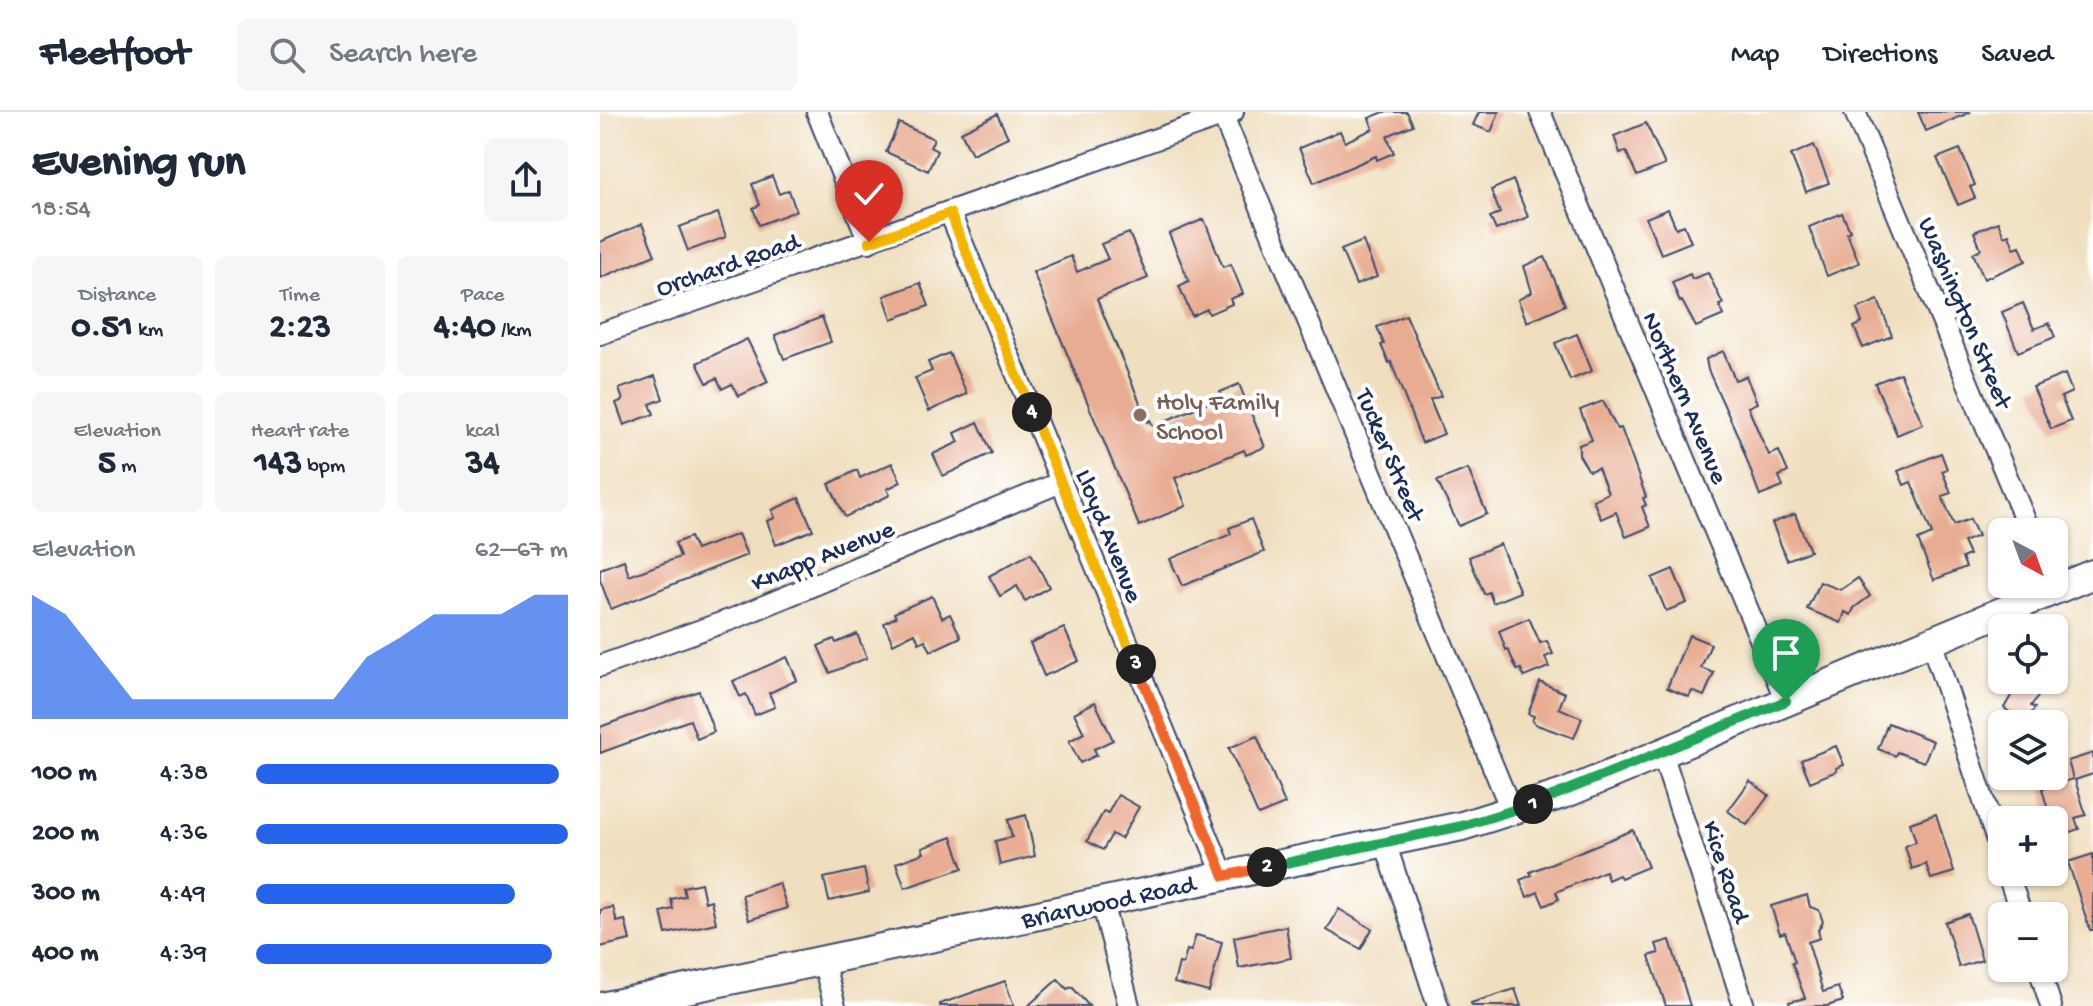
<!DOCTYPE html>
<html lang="en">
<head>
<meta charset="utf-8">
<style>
  :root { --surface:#fff; --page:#f6f6f7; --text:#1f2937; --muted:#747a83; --line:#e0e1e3; --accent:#2563eb }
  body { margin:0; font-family:"Gochi Hand",sans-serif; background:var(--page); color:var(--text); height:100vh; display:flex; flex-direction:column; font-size:30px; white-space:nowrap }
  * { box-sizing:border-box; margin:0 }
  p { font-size:26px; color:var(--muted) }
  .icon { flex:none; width:44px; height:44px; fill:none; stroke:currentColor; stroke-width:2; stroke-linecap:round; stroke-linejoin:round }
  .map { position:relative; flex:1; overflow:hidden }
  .sheet { display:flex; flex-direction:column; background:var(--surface); width:600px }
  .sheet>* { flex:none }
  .needle { width:52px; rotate:139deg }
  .controls { position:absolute; left:1388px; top:406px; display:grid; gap:16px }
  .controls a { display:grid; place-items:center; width:80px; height:80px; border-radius:12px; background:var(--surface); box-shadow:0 2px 6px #0004; font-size:40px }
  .pin { position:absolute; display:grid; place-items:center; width:68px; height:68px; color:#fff; margin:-82px -34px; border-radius:50% 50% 50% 0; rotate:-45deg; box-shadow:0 0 8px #0007 }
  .pin .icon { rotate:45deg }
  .km { position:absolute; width:40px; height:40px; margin:-20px; border-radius:50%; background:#222; color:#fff; font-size:22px; line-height:40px; text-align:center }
  .round { display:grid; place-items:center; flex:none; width:84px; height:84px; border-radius:12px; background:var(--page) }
  .summary { display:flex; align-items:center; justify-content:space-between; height:136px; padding:0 32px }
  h1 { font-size:44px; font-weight:800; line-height:60px }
  .stats { display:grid; grid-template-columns:repeat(3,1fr); gap:12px; height:136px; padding:8px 32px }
  .stats div { display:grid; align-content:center; border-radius:12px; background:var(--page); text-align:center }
  .stats b { font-size:34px; font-weight:800 }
  .stats small { font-size:22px; font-weight:400 }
  .stats p { font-size:22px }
  .chart { height:224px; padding:16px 32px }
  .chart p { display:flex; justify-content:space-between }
  .chart svg { width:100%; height:144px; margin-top:8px; fill:var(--accent); opacity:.7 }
  ul { padding:0 32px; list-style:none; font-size:26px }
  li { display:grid; grid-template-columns:128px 96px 1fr; align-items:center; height:60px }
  li i { height:20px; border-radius:10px; background:var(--accent) }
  header { display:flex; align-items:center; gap:48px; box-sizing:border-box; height:112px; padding:0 40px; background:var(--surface); border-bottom:2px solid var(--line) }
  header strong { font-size:38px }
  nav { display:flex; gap:44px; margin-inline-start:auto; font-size:28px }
  .search { width:560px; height:72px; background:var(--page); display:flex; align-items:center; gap:20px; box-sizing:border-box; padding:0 28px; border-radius:12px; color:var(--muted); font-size:30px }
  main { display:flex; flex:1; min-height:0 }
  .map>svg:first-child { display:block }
  .building { fill:#e8ac92 }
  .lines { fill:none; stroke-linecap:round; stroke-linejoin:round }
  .street-casing { stroke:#3b496d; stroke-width:24 }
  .secondary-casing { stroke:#3b496d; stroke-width:32 }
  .street { stroke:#fff; stroke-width:20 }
  .secondary { stroke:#fff; stroke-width:28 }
  .split-1-casing { stroke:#fff; stroke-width:16 }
  .split-2-casing { stroke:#fff; stroke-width:16 }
  .split-3-casing { stroke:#fff; stroke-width:16 }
  .split-4-casing { stroke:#fff; stroke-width:16 }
  .split-5-casing { stroke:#fff; stroke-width:16 }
  .split-1 { stroke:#22a559; stroke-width:10 }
  .split-2 { stroke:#22a559; stroke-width:10 }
  .split-3 { stroke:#f0652b; stroke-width:10 }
  .split-4 { stroke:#f5b400; stroke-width:10 }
  .split-5 { stroke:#f5b400; stroke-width:10 }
  .education-dot { fill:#8d6e63; stroke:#fff; stroke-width:3 }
  .labels { text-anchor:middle; stroke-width:8; stroke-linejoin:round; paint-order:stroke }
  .street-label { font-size:26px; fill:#1b2f5e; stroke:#fff }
  .education-label { font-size:26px; fill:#785e54; stroke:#fff; text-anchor:start }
</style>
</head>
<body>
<header>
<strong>Fleetfoot</strong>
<div class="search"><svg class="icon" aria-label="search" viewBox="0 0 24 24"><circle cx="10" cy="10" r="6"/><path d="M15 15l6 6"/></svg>Search here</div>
<nav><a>Map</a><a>Directions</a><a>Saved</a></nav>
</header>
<main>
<section class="sheet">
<div class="summary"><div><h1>Evening run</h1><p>18:54</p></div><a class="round"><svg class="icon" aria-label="share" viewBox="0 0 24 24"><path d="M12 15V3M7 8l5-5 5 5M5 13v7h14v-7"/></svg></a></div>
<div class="stats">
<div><p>Distance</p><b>0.51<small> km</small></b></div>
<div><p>Time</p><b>2:23</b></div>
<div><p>Pace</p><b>4:40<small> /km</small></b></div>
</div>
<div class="stats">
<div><p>Elevation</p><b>5<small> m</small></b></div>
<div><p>Heart rate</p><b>143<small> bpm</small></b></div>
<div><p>kcal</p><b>34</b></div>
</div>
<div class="chart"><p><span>Elevation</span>62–67 m</p>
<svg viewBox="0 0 160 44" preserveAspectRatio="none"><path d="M0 44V6L10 12L20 25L30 38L40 38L50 38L60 38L70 38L80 38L90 38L100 25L110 19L120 12L130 12L140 12L150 6L160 6V44z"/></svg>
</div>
<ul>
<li><b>100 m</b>4:38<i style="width:97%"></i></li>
<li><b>200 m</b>4:36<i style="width:100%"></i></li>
<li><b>300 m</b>4:49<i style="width:83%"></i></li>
<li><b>400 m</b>4:39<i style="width:95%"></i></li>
</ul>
</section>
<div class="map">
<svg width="1493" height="894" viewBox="0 0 1493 894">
  <rect width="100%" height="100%" fill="#fff"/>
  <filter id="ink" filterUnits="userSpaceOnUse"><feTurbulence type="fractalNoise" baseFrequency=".0125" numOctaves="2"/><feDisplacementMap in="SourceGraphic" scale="16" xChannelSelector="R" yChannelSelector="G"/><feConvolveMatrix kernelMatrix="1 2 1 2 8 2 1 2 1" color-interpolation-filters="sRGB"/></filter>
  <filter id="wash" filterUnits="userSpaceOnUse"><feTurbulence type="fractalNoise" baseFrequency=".006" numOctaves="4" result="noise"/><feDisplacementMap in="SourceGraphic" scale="32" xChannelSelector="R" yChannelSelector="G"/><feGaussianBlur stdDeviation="1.8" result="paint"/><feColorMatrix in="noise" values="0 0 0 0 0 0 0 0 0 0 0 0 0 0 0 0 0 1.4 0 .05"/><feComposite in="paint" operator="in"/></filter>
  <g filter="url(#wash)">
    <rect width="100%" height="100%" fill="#f0dfbf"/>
    <g id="blocks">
      <g class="building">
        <polygon points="784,0 807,0 813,13 787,24 794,41 777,48 776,44 714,71 699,36 740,19 745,30 773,17 769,6"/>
        <polygon points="879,0 899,0 891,20 873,13"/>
        <polygon points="1318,0 1371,0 1326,19"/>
        <polygon points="397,2 408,25 372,42 361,20"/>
        <polygon points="299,11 334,27 330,35 337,39 328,59 286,40"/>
        <polygon points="1046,11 1065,53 1037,64 1026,39 1020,41 1014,24"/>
        <polygon points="1214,33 1229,71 1206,80 1191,43"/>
        <polygon points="1360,37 1375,73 1370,75 1375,86 1358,93 1337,46"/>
        <polygon points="172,64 179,82 189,78 196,99 159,113 153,96 160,93 152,72"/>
        <polygon points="913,68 928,105 896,118 890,105 900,101 891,78"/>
        <polygon points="1068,97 1076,116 1084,113 1091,130 1061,142 1046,106"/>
        <polygon points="118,101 126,125 88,139 79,115"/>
        <polygon points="1242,101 1250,119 1247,121 1259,151 1227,164 1209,115"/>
        <polygon points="604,107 623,155 631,152 643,182 630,187 632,192 609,202 607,197 592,204 579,174 589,169 569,122"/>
        <polygon points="1398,110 1404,124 1409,122 1414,136 1420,134 1426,149 1384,167 1373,141 1381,137 1374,120"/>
        <polygon points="42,112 55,143 0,166 0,130"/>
        <polygon points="529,121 548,166 497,187 548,310 550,308 553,314 622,285 620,280 639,272 665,335 646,343 644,338 575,366 586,394 539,414 433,160 471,144 477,160 508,147 501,132"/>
        <polygon points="763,129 777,165 756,173 741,138"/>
        <polygon points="945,145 965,193 927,210 918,188 932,180 924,154"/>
        <polygon points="1108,161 1123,192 1119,193 1124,203 1096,215 1082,189 1080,190 1072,170 1090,162 1092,167"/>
        <polygon points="320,171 329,194 292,207 284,184"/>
        <polygon points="1278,188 1292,224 1263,236 1254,215 1262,211 1257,197"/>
        <polygon points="1423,191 1434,217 1449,211 1455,225 1418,240 1402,200"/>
        <polygon points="806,203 841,284 830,288 844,322 822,331 791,250 789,251 781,233 784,232 777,215"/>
        <polygon points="222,205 231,230 184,247 175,223"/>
        <polygon points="977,222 992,259 970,268 955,231"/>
        <polygon points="147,227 168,270 139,284 132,272 122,277 117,266 107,271 97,251"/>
        <polygon points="1123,239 1135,268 1146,264 1157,291 1148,295 1161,326 1169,343 1179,339 1188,360 1179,364 1183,375 1160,384 1138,324 1108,258 1106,247"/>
        <polygon points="349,241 367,282 329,299 315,266 332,259 328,250"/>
        <polygon points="1300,261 1323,312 1297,323 1275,271"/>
        <polygon points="1465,262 1472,280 1461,285 1471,309 1451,317 1433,275"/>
        <polygon points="55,264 63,287 50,292 54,302 24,313 16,291 23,288 19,277"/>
        <polygon points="1003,289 1017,317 1021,316 1046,385 1043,386 1046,393 1042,395 1050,415 1026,425 1016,400 1001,407 993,388 1008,381 998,356 989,359 979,343 979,333 992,328 980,298"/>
        <polygon points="378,310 392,341 343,364 333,342 359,330 355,321"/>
        <polygon points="1341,341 1347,357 1342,359 1351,381 1342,384 1354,413 1370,407 1378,424 1363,430 1369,443 1362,446 1366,455 1334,468 1318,428 1332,422 1311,370 1304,373 1298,359"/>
        <polygon points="292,351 301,370 287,377 290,383 245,405 229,372 257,358 260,366"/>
        <polygon points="868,357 887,402 859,414 837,369"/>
        <polygon points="199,386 213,418 176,433 167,409 175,406 172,398"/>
        <polygon points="1195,402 1210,439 1187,448 1172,411"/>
        <polygon points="651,407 664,440 582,474 570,447 631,422 629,416"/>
        <polygon points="138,422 147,443 11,497 0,468 0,457 24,448 29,464 80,445 75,431 90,425 96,438"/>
        <polygon points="900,432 920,480 893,491 889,480 884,482 869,445"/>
        <polygon points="431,441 449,475 425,489 417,474 400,484 389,464"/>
        <polygon points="1073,457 1087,491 1066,499 1052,466"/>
        <polygon points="1258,466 1270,484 1254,496 1251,503 1245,500 1241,511 1207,497 1220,470 1241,478"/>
        <polygon points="332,484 342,506 350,502 361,525 331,539 325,528 319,531 315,521 293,532 284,511 296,505 294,501"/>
        <polygon points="929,506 940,531 947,529 953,542 945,545 949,555 924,565 921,557 917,558 908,537 906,538 899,519"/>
        <polygon points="464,516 479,549 444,564 430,531"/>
        <polygon points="257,522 267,546 230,561 218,534 234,527 236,531"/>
        <polygon points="1089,523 1111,532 1101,556 1114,561 1104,584 1092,579 1089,585 1067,576"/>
        <polygon points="187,545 197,568 169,581 175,595 155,603 146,582 140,585 133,569"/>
        <polygon points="1420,568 1450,568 1431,594 1435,596 1425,611 1404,596"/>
        <polygon points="940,570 965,581 959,596 982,606 974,626 937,613 932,609 934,604 928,602"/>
        <polygon points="99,579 114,620 97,627 90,608 0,641 0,615"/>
        <polygon points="495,590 513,628 494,637 497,643 480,651 469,629 484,621 474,601"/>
        <polygon points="1288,611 1333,629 1324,650 1297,640 1295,644 1278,637"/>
        <polygon points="657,624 685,692 658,703 629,636"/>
        <polygon points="1236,634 1244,653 1236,656 1237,659 1210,670 1201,648"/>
        <polygon points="1493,641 1493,662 1475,668 1486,703 1475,706 1479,717 1464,722 1460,711 1454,713 1454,708 1451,708 1442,677 1473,667 1468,649"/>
        <polygon points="1150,669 1169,683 1147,713 1128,699"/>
        <polygon points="518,683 539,695 521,727 512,722 503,738 487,729 504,699 508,701"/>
        <polygon points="1336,702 1354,760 1331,767 1326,752 1312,757 1305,734 1316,730 1310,711"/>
        <polygon points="426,703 435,744 400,753 395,729 412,725 408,708"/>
        <polygon points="1033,718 1048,755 1021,766 1019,763 1008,768 1005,759 956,780 959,787 944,794 938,780 927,785 920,768 932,763 930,760"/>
        <polygon points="352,725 363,756 305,776 296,751 324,741 322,736"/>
        <polygon points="1493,742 1493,818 1490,818 1468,750"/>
        <polygon points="264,757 269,780 229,789 224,766"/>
        <polygon points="101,771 105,790 111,788 116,811 66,822 61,800 73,797 71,787 85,784 83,775"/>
        <polygon points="179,771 187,796 149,808 142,783"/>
        <polygon points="1207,783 1210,795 1219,798 1223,810 1218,818 1220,826 1208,830 1223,880 1238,875 1243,889 1227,894 1190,894 1189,890 1205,886 1192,851 1195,850 1185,820 1180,822 1171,794"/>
        <polygon points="13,795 17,810 25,808 30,828 0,835 0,798"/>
        <polygon points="739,797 772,817 761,837 727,818"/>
        <polygon points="1368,802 1382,848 1359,855 1345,810"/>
        <polygon points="686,814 691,846 639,856 634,825"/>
        <polygon points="596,823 622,830 609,880 574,871 579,851 583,852 587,838 591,839"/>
        <polygon points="1070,828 1090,894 1066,894 1049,844 1059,841 1056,832"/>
        <polygon points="458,867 467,877 472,875 489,894 428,894"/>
        <polygon points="405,869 414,894 340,894 340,892"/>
        <polygon points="915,877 921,894 872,894 871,891"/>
      </g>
    </g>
  </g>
  <g filter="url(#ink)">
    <use href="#blocks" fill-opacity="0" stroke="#3b496d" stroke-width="2"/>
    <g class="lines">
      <defs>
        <g id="street">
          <polyline points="217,0 269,130"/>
          <polyline points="940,0 1186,589"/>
          <polyline points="1255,0 1430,420"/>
          <polyline points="623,4 912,700"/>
          <polyline points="350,101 624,764"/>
          <polyline points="0,222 633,0"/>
          <polyline points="1331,529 1402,744"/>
          <polyline points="0,554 135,506 461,370"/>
          <polyline points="1062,641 1144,894"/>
          <polyline points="785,730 838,894"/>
          <polyline points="1407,760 1422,804"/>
          <polyline points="502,790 529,894"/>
          <polyline points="223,849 235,894"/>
          <polyline points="1439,856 1451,894"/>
        </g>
        <polyline id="secondary" points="6,894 862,714 966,681 1493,462"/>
      </defs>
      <use href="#street" class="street-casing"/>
      <use href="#secondary" class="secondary-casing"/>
      <use href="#street" class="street"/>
      <use href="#secondary" class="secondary"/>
    </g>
  </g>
  <g class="lines" filter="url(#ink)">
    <defs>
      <polyline id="split-1" points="933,692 1186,589"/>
      <polyline id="split-2" points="667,755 862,714 933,692"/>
      <polyline id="split-3" points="536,552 624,764 667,755"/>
      <polyline id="split-4" points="432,300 536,552"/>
      <polyline id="split-5" points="269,130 350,101 432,300"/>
    </defs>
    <use href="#split-1" class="split-1-casing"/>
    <use href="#split-2" class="split-2-casing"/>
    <use href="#split-3" class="split-3-casing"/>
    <use href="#split-4" class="split-4-casing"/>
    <use href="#split-5" class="split-5-casing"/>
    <use href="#split-1" class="split-1"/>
    <use href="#split-2" class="split-2"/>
    <use href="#split-3" class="split-3"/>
    <use href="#split-4" class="split-4"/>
    <use href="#split-5" class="split-5"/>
  </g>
  <circle class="education-dot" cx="540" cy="303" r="8"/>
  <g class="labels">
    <g class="street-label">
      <text transform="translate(127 151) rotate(-19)" y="9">Orchard Road</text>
      <text transform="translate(1367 200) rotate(67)" y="9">Washington Street</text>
      <text transform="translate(1087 285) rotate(67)" y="9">Northern Avenue</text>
      <text transform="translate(792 342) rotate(67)" y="9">Tucker Street</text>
      <text transform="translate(511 423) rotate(68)" y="9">Lloyd Avenue</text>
      <text transform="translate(222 442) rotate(-22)" y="9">Knapp Avenue</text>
      <text transform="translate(1128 759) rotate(72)" y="9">Kice Road</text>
      <text transform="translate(508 788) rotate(-12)" y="9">Briarwood Road</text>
    </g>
    <g class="education-label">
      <text x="556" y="297">Holy Family<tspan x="556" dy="30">School</tspan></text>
    </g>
  </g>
</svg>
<div class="controls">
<a><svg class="needle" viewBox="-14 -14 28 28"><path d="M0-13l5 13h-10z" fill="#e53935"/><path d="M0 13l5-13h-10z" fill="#747a83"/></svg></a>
<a><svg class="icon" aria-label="locate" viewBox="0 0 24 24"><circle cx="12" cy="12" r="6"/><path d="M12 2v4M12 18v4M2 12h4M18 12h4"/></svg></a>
<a><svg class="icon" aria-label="layers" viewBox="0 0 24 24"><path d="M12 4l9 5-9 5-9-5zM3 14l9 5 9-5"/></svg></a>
<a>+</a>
<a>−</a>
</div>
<div class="pin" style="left:1186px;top:589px;background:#1e9e55"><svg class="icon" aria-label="arrive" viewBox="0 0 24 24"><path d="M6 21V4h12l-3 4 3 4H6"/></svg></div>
<div class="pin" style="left:269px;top:130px;background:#d93025"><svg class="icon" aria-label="check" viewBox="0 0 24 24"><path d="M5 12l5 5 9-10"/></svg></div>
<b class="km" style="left:933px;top:692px">1</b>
<b class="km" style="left:667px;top:755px">2</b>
<b class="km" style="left:536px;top:552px">3</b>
<b class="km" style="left:432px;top:300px">4</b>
</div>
</main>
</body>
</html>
